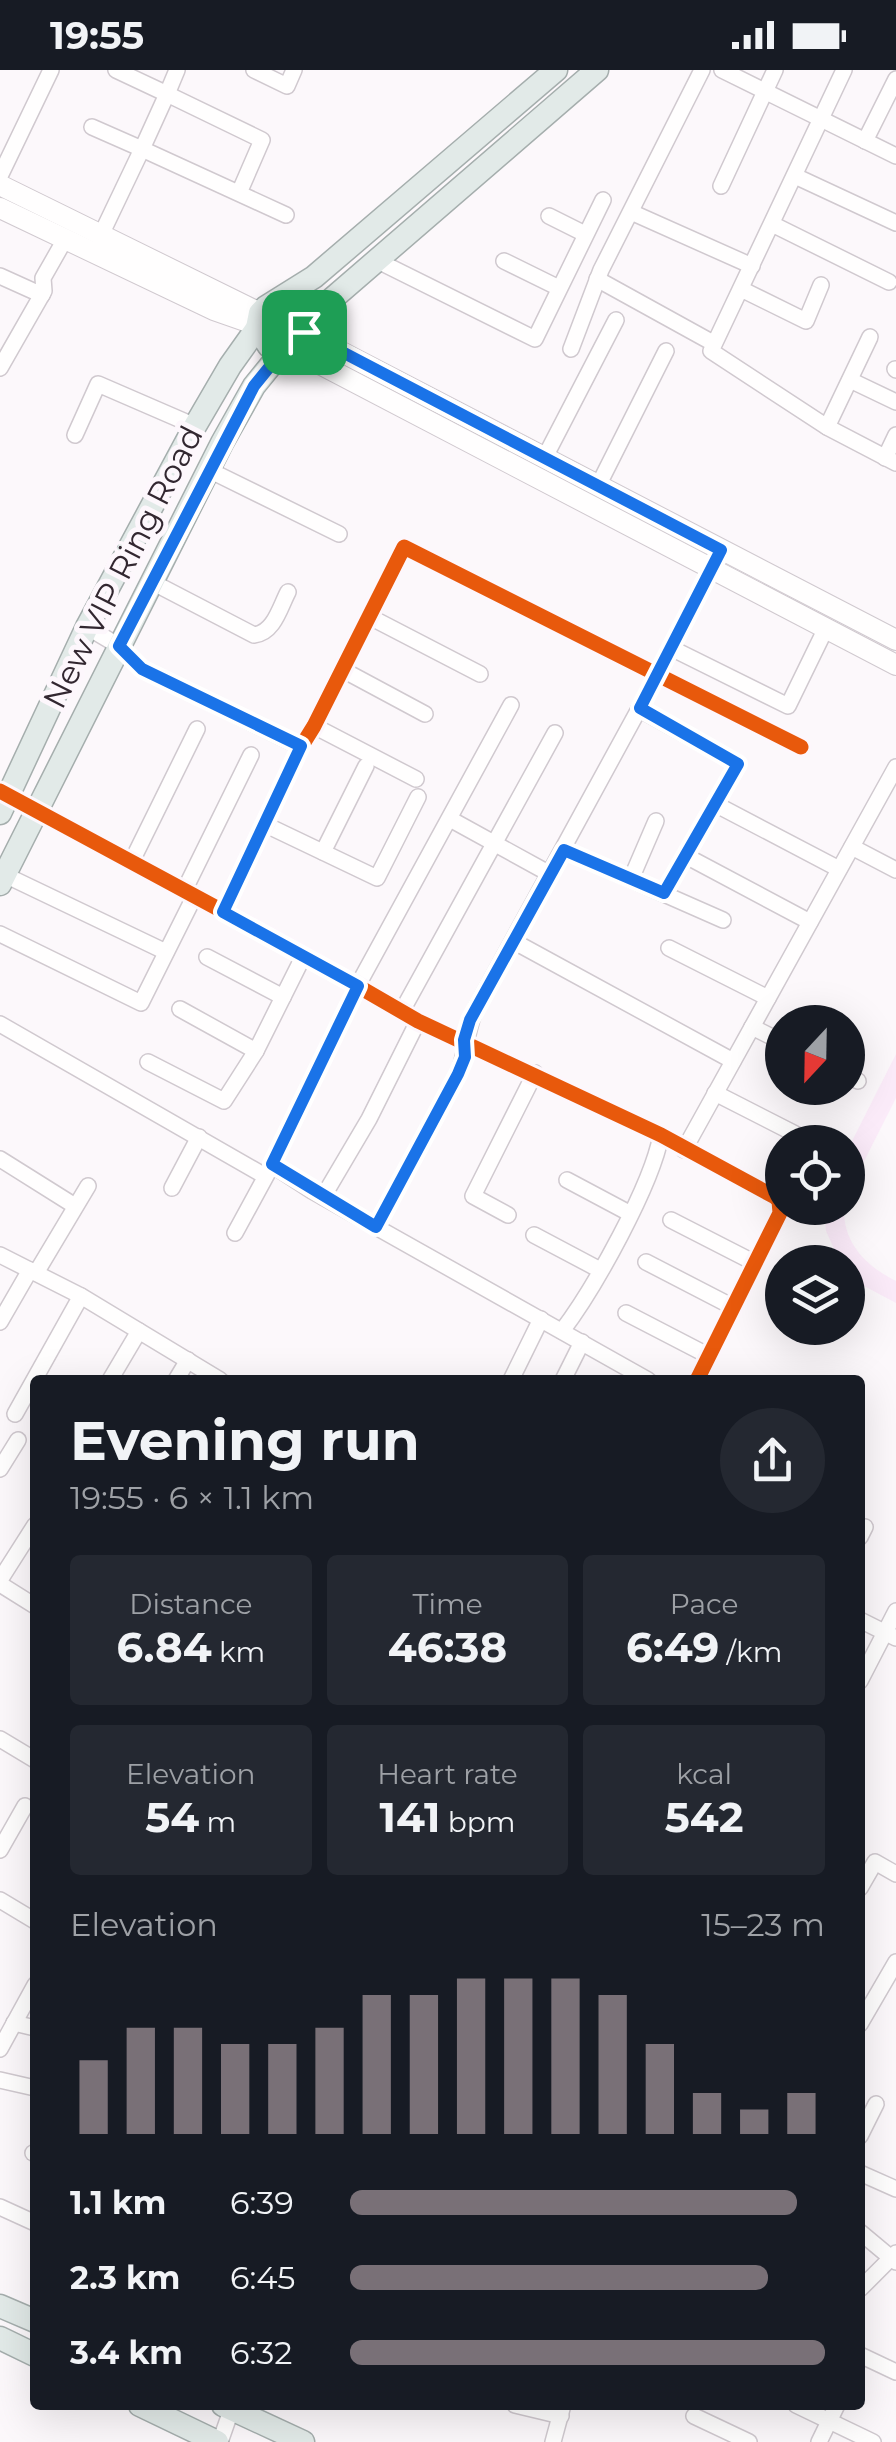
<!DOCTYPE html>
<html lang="en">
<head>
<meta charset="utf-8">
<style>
  :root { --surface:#171b24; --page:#242831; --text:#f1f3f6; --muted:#9ea1a6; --accent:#797077 }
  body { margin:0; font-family:Montserrat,sans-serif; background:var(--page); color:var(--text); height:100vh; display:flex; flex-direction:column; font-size:38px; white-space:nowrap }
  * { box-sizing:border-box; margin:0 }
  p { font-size:32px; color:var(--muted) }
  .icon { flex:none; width:55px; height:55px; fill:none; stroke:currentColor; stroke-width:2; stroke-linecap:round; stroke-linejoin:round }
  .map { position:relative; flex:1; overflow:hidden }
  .drawer { position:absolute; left:30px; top:1305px; width:835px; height:1035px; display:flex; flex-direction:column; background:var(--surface); border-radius:10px; box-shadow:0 10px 40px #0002 }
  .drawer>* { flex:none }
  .needle { width:65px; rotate:202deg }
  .buttons { position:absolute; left:765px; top:935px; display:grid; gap:20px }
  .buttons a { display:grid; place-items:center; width:100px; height:100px; border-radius:50%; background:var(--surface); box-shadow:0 10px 40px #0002; font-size:50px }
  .pin { position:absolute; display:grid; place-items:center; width:85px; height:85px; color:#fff; margin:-42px; border-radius:20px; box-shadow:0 5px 15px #0006 }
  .round { display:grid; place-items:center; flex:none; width:105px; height:105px; border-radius:52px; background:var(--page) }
  .summary { display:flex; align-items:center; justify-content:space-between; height:170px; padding:0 40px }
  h1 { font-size:55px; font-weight:700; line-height:75px }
  .stats { display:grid; grid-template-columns:repeat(3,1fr); gap:15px; height:170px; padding:10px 40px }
  .stats div { display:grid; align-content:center; border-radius:10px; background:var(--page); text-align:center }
  .stats b { font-size:42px; font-weight:700 }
  .stats small { font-size:28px; font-weight:400 }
  .stats p { font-size:28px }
  .chart { height:280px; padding:20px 40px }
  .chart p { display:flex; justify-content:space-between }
  .chart svg { width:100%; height:180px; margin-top:10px; stroke:var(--accent); stroke-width:6 }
  ul { padding:0 40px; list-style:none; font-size:32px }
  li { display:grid; grid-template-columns:160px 120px 1fr; align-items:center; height:75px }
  li i { height:25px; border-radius:12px; background:var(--accent) }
  .status { display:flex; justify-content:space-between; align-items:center; height:70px; padding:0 50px; background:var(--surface); direction:ltr }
  .status svg { height:28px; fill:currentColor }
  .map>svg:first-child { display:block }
  .green { fill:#fbebf9 }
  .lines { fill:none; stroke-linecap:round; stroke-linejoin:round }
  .street-casing { stroke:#d0c9cf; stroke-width:18 }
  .secondary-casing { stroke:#d0c9cf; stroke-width:22 }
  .primary-casing { stroke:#a5aead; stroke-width:25 }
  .street { stroke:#fffefe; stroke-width:15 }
  .secondary { stroke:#fffefe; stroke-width:20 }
  .primary { stroke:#e2eae8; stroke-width:22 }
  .cycleway-casing { stroke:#fdf7fc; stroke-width:21 }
  .cycleway { stroke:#e8590c; stroke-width:15 }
  .route-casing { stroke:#fff; stroke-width:20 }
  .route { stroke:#1a73e8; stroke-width:12 }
  .labels { text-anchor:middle; stroke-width:10; stroke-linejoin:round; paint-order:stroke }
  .street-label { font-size:32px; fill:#322730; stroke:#fdf7fc }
</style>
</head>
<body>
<div class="status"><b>19:55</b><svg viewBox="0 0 49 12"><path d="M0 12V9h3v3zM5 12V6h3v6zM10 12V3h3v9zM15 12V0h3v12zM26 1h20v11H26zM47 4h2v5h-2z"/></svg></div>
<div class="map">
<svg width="896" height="2372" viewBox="0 0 896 2372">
  <rect width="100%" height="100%" fill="#fcf8fb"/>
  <g class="green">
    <polygon points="896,984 896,1028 848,1123 848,1079"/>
    <path d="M824,1138H844C843,1173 866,1196 896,1211V1233L864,1216L848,1201V1192H840L826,1161Z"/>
  </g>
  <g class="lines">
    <defs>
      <g id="street">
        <polyline points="116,0 167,24 177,0"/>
        <polyline points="254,0 287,16 294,0"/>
        <polyline points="722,0 896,86"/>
        <polyline points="844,0 711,281 827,357 896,393"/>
        <polyline points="92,57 142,79 101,165"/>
        <polyline points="865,71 896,9"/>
        <polyline points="0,106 51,0"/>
        <polyline points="795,106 896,153"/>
        <polyline points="721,116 775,0"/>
        <polyline points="239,123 262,70 167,24 142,79 286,145"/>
        <polyline points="631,142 752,196"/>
        <polyline points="549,146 585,164"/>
        <polyline points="772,154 889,212"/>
        <polyline points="378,191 535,269 603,130"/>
        <polyline points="504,191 559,218"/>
        <polyline points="0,206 42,225"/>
        <polyline points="597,209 713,273"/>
        <polyline points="741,219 806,251 821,215"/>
        <polyline points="571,279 601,200 702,0"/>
        <polyline points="0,298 44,221 43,208 64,171"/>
        <polyline points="895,299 896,300"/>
        <polyline points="850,310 896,332"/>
        <polyline points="827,357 870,267"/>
        <polyline points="75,365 98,314 195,356"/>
        <polyline points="545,387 616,250"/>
        <polyline points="885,388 896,365"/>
        <polyline points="209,400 339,464"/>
        <polyline points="599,414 666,281"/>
        <path d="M152,512L254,565C274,563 280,537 288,522"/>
        <polyline points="370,547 480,604"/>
        <polyline points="87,557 119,576 142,599 301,677"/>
        <polyline points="671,578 788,636 826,558"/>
        <polyline points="343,600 425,644"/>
        <polyline points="639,639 738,694 664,823"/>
        <polyline points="314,656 416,709"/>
        <polyline points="3,723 304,885 418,951 661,1065 775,1127 779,1131 780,1143 697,1310"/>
        <polyline points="715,734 839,799"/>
        <polyline points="450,749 550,804"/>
        <polyline points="264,754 377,808 418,727"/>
        <polyline points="852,777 896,800"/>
        <polyline points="564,780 723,850"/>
        <polyline points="323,782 366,696"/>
        <polyline points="686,786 810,852"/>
        <polyline points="132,791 197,659"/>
        <polyline points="5,805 166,882"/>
        <polyline points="631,809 656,751"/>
        <polyline points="184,821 251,685"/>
        <polyline points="223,842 301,677 314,656 404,477 801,677"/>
        <polyline points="0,864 141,933 194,827"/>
        <polyline points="513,871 733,991"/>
        <polyline points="669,878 768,928"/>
        <polyline points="207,887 283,927"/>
        <polyline points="180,939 256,981"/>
        <polyline points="402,941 555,663"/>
        <polyline points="0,954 265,1106"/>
        <polyline points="752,957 782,972"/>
        <polyline points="148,992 224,1031 256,981 304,885"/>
        <polyline points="848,1006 858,1011"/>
        <polyline points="715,1023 811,1072"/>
        <polyline points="684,1080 896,697"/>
        <polyline points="0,1089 75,1136"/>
        <polyline points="272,1095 312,1121 648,1310"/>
        <polyline points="567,1110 629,1143"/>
        <polyline points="172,1118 199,1067"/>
        <polyline points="323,1127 369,1049 418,951"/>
        <polyline points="508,1145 473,1126 535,1003"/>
        <polyline points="671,1150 755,1193"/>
        <path d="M376,1157L458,1004C467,981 466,959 477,936L639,639L721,480"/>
        <polyline points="235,1163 272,1095 358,915 511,635"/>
        <polyline points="534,1165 600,1200"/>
        <polyline points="0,1185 81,1226 220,1310"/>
        <polyline points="646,1192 733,1237"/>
        <polyline points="36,1203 88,1116"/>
        <polyline points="626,1243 709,1286"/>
        <polyline points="0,1252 30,1200"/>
        <path d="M562,1261C594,1219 652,1115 661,1065"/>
        <polyline points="110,1310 139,1261"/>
        <polyline points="176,1310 188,1290"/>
        <polyline points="511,1310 541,1249"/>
        <polyline points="563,1310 582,1272"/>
        <polyline points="15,1344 81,1226"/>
        <polyline points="0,1399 18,1370"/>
        <polyline points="860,1467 865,1457"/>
        <polyline points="0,1510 35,1455"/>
        <polyline points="0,1514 35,1536"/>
        <polyline points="860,1550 896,1568"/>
        <polyline points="860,1611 896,1541"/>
        <polyline points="0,1669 35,1690"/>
        <polyline points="0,1780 25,1736"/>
        <polyline points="860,1818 875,1792 896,1804"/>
        <polyline points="0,1830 35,1851"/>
        <polyline points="14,1953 35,1958"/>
        <polyline points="860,1954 896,1892"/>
        <polyline points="0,1979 35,1915"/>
        <polyline points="0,2010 35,2018"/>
        <polyline points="860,2066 876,2034"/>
        <polyline points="33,2083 35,2083"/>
        <polyline points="860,2103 896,2119"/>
        <polyline points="0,2137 35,2153"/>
        <polyline points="860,2162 896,2192"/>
        <polyline points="860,2219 896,2183"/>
        <polyline points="860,2285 896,2302"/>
        <polyline points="515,2335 561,2346"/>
        <polyline points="796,2335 873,2372"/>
        <polyline points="694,2346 749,2372"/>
        <polyline points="220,2372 233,2335"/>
        <polyline points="553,2372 563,2335"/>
        <polyline points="819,2372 837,2335"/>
      </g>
      <g id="secondary">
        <polyline points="0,115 260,243"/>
        <polyline points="0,138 214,240 257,255"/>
        <polyline points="303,262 896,570"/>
        <polyline points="289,278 896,595"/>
      </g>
      <g id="primary">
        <path d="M273,233C289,231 298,236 304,251L301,269L289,278L269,276L257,258L260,243L266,237L314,207L556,0"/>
        <polyline points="304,259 332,229 597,0"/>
        <polyline points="0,743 87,557 195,356 230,296 257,258"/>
        <polyline points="0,814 222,373 254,316 284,279"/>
        <polyline points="0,2236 35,2251"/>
        <polyline points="0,2268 35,2285"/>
        <polyline points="140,2335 217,2372"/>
        <polyline points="223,2335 303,2372"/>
      </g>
    </defs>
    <use href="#street" class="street-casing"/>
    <use href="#secondary" class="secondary-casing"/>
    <use href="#primary" class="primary-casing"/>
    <use href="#street" class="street"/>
    <use href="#secondary" class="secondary"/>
    <use href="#primary" class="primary"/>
    <defs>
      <g id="cycleway">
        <polyline points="0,721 304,885 418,951 661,1065 775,1127 779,1131 780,1143 697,1310"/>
        <polyline points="223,842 301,677 314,656 404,477 801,677"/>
      </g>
    </defs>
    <use href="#cycleway" class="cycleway-casing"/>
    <use href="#cycleway" class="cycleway"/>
  </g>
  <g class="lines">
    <defs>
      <polygon id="route" points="304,262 721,480 640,638 738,694 664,823 564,780 470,950 464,970 465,987 458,1004 376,1157 272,1094 358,916 223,842 301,676 142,599 119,576 254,316 284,279 297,273"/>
    </defs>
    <use href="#route" class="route-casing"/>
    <use href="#route" class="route"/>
  </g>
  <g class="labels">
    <g class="street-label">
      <text transform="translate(123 497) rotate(-63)" y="11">New VIP Ring Road</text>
    </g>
  </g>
</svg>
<div class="buttons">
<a><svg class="needle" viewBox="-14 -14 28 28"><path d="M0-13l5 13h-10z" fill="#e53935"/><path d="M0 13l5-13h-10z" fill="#9ea1a6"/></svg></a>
<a><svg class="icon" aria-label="locate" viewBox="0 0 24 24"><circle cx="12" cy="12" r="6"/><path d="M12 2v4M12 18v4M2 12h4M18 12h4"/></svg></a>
<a><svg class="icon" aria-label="layers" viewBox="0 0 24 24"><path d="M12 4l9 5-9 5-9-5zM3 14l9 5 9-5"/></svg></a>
</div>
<div class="pin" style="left:304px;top:262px;background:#1e9e55"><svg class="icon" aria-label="arrive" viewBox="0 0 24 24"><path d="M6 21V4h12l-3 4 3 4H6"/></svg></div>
<section class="drawer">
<div class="summary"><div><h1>Evening run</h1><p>19:55 · 6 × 1.1 km</p></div><a class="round"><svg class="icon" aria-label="share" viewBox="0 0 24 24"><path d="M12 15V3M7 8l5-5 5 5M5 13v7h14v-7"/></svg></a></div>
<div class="stats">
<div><p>Distance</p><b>6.84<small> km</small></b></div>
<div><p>Time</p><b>46:38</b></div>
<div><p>Pace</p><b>6:49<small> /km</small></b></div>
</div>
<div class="stats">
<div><p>Elevation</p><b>54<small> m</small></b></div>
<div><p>Heart rate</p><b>141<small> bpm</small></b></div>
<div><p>kcal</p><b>542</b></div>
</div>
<div class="chart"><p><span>Elevation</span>15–23 m</p>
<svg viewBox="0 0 160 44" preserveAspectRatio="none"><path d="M5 44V26M15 44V18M25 44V18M35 44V22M45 44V22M55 44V18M65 44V10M75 44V10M85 44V6M95 44V6M105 44V6M115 44V10M125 44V22M135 44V34M145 44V38M155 44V34"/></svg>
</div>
<ul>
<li><b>1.1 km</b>6:39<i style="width:94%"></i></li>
<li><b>2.3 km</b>6:45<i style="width:88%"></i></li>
<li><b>3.4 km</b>6:32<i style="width:100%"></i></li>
</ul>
</section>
</div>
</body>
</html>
